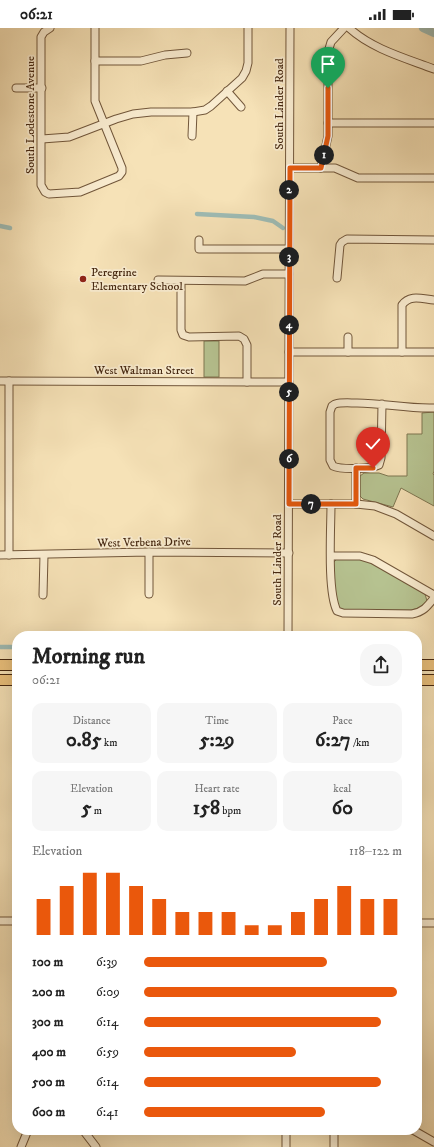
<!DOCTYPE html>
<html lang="en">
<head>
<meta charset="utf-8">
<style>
  :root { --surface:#fff; --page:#f6f6f6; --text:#222; --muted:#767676; --accent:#ea580c }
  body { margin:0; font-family:"IM FELL DW Pica",serif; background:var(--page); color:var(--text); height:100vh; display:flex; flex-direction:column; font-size:15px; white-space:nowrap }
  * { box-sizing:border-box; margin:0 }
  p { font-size:13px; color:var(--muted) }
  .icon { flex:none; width:22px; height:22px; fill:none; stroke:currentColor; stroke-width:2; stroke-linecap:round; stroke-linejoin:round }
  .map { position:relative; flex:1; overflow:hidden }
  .details { position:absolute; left:12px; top:603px; width:410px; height:504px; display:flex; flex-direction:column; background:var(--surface); border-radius:16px; box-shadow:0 4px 16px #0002 }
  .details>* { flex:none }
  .pin { position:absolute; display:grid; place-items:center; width:34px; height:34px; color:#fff; margin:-41px -17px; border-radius:50% 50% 50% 0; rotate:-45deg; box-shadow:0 0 4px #0007 }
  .pin .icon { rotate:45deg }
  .km { position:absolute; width:20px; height:20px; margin:-10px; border-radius:50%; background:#222; color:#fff; font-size:11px; line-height:20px; text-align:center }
  .round { display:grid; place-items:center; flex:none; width:42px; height:42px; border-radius:16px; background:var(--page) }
  .overview { display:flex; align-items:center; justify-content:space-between; height:68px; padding:0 20px }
  h1 { font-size:22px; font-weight:700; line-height:30px }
  .figures { display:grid; grid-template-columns:repeat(3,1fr); gap:6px; height:68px; padding:4px 20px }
  .figures div { display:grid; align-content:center; border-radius:10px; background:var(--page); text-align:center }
  .figures b { font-size:20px; font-weight:700 }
  .figures small { font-size:11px; font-weight:400 }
  .figures p { font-size:11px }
  .chart { height:112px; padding:8px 20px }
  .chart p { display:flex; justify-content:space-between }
  .chart svg { width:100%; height:72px; margin-top:4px; stroke:var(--accent); stroke-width:6 }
  ul { padding:0 20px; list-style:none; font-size:13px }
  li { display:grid; grid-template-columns:64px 48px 1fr; align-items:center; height:30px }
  li i { height:10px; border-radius:5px; background:var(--accent) }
  .status { display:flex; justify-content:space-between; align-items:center; height:28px; padding:0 20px; background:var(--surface); direction:ltr }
  .status svg { height:11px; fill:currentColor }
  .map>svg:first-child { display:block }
  .green { fill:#b7c492; stroke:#7e7651 }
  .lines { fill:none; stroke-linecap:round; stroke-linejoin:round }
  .canal { stroke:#9ebcb5; stroke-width:4.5 }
  .river { stroke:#9ebcb5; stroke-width:8 }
  .minor-casing { stroke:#71563a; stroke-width:9 }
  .highway-casing { stroke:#452710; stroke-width:12 }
  .minor { stroke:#f9ecd0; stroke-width:7 }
  .highway { stroke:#ebc17c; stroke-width:10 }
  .route-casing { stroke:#fff; stroke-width:8 }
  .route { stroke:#ea580c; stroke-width:5 }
  .poi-dot { fill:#8f2418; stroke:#f9ecd0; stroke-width:1.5 }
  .labels { text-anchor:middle; stroke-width:3.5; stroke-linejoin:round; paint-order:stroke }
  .street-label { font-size:12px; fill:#452710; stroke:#f9ecd0 }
  .poi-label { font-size:12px; fill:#452710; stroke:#f9ecd0; text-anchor:start }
</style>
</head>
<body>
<div class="status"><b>06:21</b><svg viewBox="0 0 49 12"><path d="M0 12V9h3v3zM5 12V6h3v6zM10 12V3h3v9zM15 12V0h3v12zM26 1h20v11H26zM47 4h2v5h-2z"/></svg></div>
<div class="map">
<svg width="434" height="1119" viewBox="0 0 434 1119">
  <rect width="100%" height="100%" fill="#f6e2b7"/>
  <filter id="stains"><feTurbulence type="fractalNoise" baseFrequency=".005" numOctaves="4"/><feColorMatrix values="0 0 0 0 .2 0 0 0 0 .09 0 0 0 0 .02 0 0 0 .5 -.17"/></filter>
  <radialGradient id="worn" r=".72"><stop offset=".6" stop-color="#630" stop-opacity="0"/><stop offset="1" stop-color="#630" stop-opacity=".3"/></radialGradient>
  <g class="green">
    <rect x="204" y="313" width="15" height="36"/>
    <polygon points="434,384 434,443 433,446 434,447 434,478 401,460 393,479 363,471 360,468 360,448 364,445 379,445 388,448 407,448 407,406 422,406 422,385"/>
    <polygon points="337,531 361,531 373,536 425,566 427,573 419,580 411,582 341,582 336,577 333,535"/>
  </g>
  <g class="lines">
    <g class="canal">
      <polyline points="197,186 254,189 273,193 283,200"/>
      <polyline points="0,198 10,200"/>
      <polyline points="0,619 17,619"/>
    </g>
    <polyline class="river" points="423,0 434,5"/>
    <defs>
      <g id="minor">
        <polyline points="50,0 44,4 41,9 41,157 45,164 49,166 80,164 119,148 122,144 122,140 95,73 95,0"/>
        <path d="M349,0C372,21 405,30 434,41"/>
        <polyline points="95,33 141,33 165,27 187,25"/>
        <polyline points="16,60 42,60"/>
        <polyline points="227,63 241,79"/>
        <polyline points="328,95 434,95"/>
        <polyline points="192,108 193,84"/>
        <polyline points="42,111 69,109 116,91 133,86 151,84 193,84 205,82 211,78 242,50 246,43 248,35 248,0"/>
        <polyline points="290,140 335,140 358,150 434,150"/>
        <polyline points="321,140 328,108 328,24 331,14 344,0"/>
        <polyline points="199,212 199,221 289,221"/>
        <polyline points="337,250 340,217 342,214 347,211 434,212"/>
        <polyline points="158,252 245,253 263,246 289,246"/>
        <polyline points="181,253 181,302 183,307 189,309 239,308 244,311 247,317 247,354"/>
        <polyline points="289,324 434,324"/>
        <polyline points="348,324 348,309"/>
        <path d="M402,324V277C410,266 422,271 434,272"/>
        <polyline points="0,353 289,354"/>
        <path d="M382,376L381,430L379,437C372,441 341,442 333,438L330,432V384L332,378L335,376C342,374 350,375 357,375C383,375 408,381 434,380"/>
        <polyline points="356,440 356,476"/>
        <polyline points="289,476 356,476 375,478 396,486 434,508"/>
        <path d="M331,476C331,501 327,563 337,583L343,585L412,586C423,584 427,579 434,570"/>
        <polyline points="149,524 149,566"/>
        <polyline points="0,527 149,524 289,525"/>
        <polyline points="9,527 9,353"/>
        <polyline points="331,528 360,528 373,532 434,567"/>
        <polyline points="43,567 44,527"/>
        <polyline points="288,608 290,0"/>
        <polyline points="0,893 17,893"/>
        <polyline points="417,895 434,895"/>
        <polyline points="83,1102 96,1119"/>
        <polyline points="413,1102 434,1114"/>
        <polyline points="21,1119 28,1102"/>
        <polyline points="286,1119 286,1102"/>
        <polyline points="334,1119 334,1102"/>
      </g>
      <g id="highway">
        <polyline points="0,637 17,637"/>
        <polyline points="417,637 434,637"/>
        <polyline points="0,652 17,652"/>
        <polyline points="417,652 434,652"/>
      </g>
    </defs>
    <use href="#minor" class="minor-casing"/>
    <use href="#highway" class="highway-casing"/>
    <use href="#minor" class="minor"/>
    <use href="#highway" class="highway"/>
  </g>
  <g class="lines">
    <defs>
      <polyline id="route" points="328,60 328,108 321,140 290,140 289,476 356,476 356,440 373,440"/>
    </defs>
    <use href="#route" class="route-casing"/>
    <use href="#route" class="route"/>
  </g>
  <circle class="poi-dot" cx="83" cy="251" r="4"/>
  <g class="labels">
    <g class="street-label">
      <text transform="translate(279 76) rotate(-90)" y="4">South Linder Road</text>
      <text transform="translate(30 87) rotate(-90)" y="4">South Lodestone Avenue</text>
      <text x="144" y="346">West Waltman Street</text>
      <text transform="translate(144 514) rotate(-1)" y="4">West Verbena Drive</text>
      <text transform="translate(277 532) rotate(-90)" y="4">South Linder Road</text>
    </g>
    <g class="poi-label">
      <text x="91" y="248">Peregrine<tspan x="91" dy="14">Elementary School</tspan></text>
    </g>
  </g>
  <rect width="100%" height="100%" filter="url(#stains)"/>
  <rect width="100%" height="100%" fill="url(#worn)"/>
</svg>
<div class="pin" style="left:328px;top:60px;background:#1e9e55"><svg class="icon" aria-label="arrive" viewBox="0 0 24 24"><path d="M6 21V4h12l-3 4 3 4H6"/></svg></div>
<div class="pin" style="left:373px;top:440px;background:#d93025"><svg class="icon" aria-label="check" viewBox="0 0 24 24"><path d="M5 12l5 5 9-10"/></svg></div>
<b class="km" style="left:324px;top:127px">1</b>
<b class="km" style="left:289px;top:162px">2</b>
<b class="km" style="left:289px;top:229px">3</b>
<b class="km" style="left:289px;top:297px">4</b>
<b class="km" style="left:289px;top:364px">5</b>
<b class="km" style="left:289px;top:431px">6</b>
<b class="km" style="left:311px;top:476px">7</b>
<section class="details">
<div class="overview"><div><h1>Morning run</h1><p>06:21</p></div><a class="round"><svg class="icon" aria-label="share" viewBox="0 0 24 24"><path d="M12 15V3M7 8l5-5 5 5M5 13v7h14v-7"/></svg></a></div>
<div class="figures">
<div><p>Distance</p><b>0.85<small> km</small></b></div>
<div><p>Time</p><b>5:29</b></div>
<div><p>Pace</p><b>6:27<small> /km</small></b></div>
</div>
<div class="figures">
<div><p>Elevation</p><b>5<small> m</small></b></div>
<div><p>Heart rate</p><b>158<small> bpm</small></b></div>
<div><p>kcal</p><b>60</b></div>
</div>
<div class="chart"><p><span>Elevation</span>118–122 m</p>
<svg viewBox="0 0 160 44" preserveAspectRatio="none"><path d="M5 44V22M15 44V14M25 44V6M35 44V6M45 44V14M55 44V22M65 44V30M75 44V30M85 44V30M95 44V38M105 44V38M115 44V30M125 44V22M135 44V14M145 44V22M155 44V22"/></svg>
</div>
<ul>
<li><b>100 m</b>6:39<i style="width:71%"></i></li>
<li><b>200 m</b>6:09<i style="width:98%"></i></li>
<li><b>300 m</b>6:14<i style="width:92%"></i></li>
<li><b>400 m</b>6:59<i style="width:59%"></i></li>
<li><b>500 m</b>6:14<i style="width:92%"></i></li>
<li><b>600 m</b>6:41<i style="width:70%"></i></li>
</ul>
</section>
</div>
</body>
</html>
